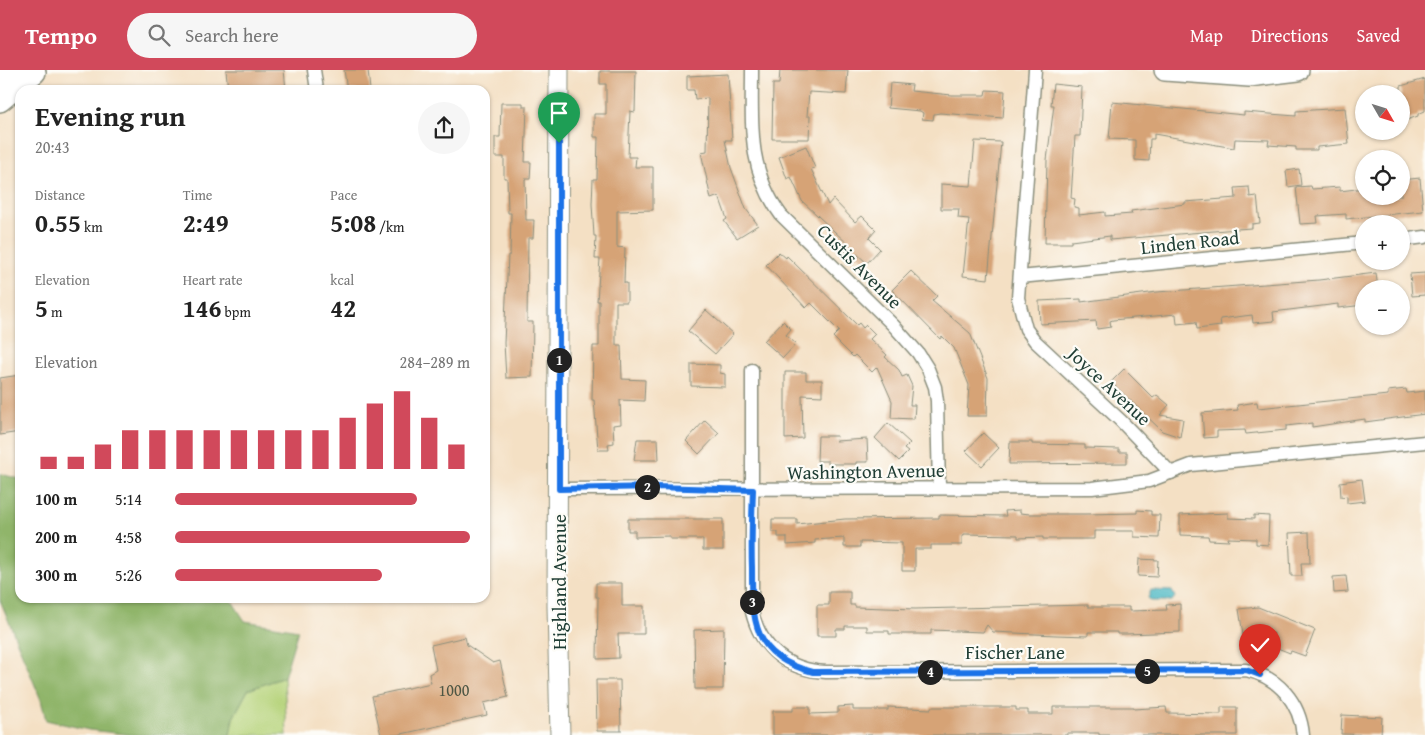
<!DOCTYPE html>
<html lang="en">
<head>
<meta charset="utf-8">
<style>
  :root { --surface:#fff; --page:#f6f6f6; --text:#222; --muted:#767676; --accent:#d1495b }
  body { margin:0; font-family:"Gentium Book Plus",serif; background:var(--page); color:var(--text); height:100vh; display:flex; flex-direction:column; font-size:19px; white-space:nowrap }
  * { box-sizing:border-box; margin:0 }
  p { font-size:16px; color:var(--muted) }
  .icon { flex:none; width:28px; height:28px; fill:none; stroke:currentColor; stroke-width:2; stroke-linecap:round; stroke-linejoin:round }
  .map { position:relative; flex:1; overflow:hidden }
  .side { position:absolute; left:15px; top:15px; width:475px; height:518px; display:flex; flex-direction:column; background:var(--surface); border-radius:15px; box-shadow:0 1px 4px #0004 }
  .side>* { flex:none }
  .needle { width:32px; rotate:129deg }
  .controls { position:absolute; left:1355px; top:15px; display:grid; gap:10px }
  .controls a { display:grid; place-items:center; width:55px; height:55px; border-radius:50%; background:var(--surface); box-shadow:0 1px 4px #0004; font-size:25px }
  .pin { position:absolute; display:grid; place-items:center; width:42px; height:42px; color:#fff; margin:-51px -21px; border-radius:50% 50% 50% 0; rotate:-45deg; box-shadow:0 0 5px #0007 }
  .pin .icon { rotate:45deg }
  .km { position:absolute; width:25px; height:25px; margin:-12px; border-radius:50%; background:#222; color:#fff; font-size:14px; line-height:25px; text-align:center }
  .round { display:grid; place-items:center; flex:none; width:52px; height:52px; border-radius:26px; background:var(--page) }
  .headline { display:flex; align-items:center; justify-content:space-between; height:85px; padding:0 20px }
  h1 { font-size:28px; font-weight:700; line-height:38px }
  .stats { display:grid; grid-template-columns:repeat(3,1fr); gap:8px; height:85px; padding:5px 20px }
  .stats div { display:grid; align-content:center }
  .stats b { font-size:25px; font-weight:700 }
  .stats small { font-size:14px; font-weight:400 }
  .stats p { font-size:14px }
  .chart { height:140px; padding:10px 20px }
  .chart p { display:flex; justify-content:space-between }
  .chart svg { width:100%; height:90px; margin-top:5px; stroke:var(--accent); stroke-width:6 }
  ul { padding:0 20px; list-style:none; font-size:16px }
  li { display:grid; grid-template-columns:80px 60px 1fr; align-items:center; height:38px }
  li i { height:12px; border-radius:6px; background:var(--accent) }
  header { display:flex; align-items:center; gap:30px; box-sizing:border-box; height:70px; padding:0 25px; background:var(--accent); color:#fff }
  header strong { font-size:24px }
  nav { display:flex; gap:28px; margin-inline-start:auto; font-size:18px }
  .search { width:350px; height:45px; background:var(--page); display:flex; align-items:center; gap:12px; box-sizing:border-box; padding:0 18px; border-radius:28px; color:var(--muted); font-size:19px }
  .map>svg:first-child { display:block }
  .green { fill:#b6d37a; stroke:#6a8857 }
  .forest { fill:#90b56a; stroke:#58794f }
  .water { fill:#49b7c3; stroke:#347a7c }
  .building { fill:#d6a376 }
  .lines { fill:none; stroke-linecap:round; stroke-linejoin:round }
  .street-casing { stroke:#8a8e7c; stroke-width:15 }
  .secondary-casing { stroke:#8a8e7c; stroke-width:21 }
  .primary-casing { stroke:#8a8e7c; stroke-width:24 }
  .street { stroke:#fff; stroke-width:12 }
  .secondary { stroke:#fff; stroke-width:19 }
  .primary { stroke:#fff; stroke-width:21 }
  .route-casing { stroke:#fff; stroke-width:10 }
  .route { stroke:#1a73e8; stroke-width:6 }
  .labels { text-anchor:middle; stroke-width:4.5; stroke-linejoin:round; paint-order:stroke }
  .number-label { font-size:16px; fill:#4d5644 }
  .street-label { font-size:19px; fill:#1f3d34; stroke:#fdfcf7 }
</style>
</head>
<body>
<header>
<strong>Tempo</strong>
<div class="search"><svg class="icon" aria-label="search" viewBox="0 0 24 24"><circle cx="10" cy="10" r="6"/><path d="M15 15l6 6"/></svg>Search here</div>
<nav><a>Map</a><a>Directions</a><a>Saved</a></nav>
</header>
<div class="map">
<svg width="1425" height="665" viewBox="0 0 1425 665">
  <rect width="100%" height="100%" fill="#fdfcf7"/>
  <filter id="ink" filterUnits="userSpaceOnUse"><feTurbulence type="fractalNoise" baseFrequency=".02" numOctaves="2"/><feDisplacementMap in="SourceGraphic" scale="10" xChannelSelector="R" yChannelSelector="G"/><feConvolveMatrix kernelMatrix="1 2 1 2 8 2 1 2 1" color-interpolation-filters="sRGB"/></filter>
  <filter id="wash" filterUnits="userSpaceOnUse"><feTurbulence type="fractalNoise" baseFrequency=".0096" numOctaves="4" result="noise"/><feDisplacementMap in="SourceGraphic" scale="20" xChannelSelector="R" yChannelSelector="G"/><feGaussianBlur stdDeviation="1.12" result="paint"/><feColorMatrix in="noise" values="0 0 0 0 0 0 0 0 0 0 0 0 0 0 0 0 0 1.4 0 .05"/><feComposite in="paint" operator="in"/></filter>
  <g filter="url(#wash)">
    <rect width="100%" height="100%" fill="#f4e0c4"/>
    <polygon class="green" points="284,607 287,665 230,665 233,648 248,620"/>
    <polygon class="forest" points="0,404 20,409 20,528 230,528 245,551 298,560 284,607 248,620 233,648 230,665 134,665 89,660 46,650 41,630 0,530"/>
    <polygon class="water" points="1151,520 1172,521 1175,527 1172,531 1151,531 1148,528"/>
    <g id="blocks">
      <g class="building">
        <polygon points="226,0 284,0 286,20 228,20"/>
        <polygon points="344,0 368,0 370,20 347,20"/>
        <polygon points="780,0 848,0 846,24 809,22 807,46 810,46 809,69 772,69 773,14 779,14"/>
        <polygon points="600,1 636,1 635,42 630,41 628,87 636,87 635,97 653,97 653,140 617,141 617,177 625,178 624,213 627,213 627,232 616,232 616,275 621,275 622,309 645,310 644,331 620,330 621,354 613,355 614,373 608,374 609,380 598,380 594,330 592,330 593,276 599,276 599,231 597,231 600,189 595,189 596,166 594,166 592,134 593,109 597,109 598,67 594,67 594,44 606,44 606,14 600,14"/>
        <polygon points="728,4 732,70 725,70 731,98 746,139 758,155 737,168 724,151 727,149 719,126 711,129 701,82 707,81 708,28 695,29 694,20 687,20 687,6"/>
        <polygon points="1425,9 1425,41 1418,44 1418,46 1401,52 1401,16"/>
        <polygon points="890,13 912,15 911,21 952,25 985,25 986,20 1005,21 1003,48 940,43 934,44 933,50 922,49 923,43 920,41 888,38"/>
        <polygon points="1053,14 1082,17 1080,66 1075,66 1071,128 1075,129 1074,137 1079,138 1079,145 1105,142 1105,146 1132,144 1131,141 1185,134 1185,132 1236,128 1235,118 1249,117 1250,127 1257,126 1260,153 1252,154 1252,158 1237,159 1110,170 1110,166 1071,171 1071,173 1045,173 1047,90 1054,35 1051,35"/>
        <polygon points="1112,32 1244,45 1244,42 1296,46 1296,41 1345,38 1349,74 1317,77 1317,80 1296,80 1296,77 1268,75 1269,70 1235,69 1234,78 1154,64 1154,69 1150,69 1149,91 1135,90 1135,70 1109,69"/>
        <polygon points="501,33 523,33 523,37 527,37 525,92 531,92 530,109 525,109 526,150 534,150 533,168 528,168 527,252 533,252 532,307 506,308 504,273 508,185 510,185 511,143 508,143 507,108 504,108 504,87 495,87 495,67 500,67"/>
        <polygon points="975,71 1001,72 988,209 963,206 969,149 958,148 959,139 941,139 941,114 971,116"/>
        <polygon points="806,76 815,98 811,99 828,135 833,129 855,152 862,146 876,160 869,168 880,179 867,193 857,184 853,188 845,181 850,176 802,131 791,107 787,109 779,87"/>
        <polygon points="1299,99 1301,115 1288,117 1286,101"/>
        <polygon points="1420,108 1423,141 1346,149 1346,144 1317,146 1318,153 1300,154 1296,117 1311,116 1312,119 1340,117 1340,121 1364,118 1364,126 1401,126 1401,110"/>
        <polygon points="779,182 786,188 787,186 857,255 859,253 863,258 866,255 875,264 870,269 887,285 885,287 899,300 902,307 907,305 912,316 910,335 915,335 914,349 891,348 892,331 877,297 872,302 855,285 853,287 833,267 839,261 811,233 806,238 766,195"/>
        <polygon points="911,201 937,226 932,231 970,263 988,308 987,346 967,346 969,315 954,278 942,266 940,269 892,220"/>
        <polygon points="1376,203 1378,219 1364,219 1364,235 1338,238 1338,234 1273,242 1274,251 1253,253 1252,245 1220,249 1221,256 1197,259 1196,252 1177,254 1176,244 1113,250 1110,251 1111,257 1097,259 1096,251 1040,254 1039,231 1081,229 1081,232 1157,222 1319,210"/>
        <polygon points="1425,203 1425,225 1412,226 1410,204"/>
        <polygon points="706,240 733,264 715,284 688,261"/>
        <polygon points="783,251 791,259 786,265 796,274 783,288 764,271"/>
        <polygon points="691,294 720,295 720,303 725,304 725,317 691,316"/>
        <polygon points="1124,299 1153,328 1157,325 1169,335 1160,345 1183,349 1180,367 1162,361 1111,312"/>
        <polygon points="785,302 806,302 806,310 822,310 822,326 802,325 803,368 785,369"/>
        <polygon points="20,305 20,362 0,365 0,308"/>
        <polygon points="1406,319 1407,323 1425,321 1425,344 1365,352 1365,349 1312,357 1312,353 1286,356 1286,360 1246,364 1245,360 1217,361 1217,367 1204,368 1202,343 1238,340 1237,335 1257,332 1258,338 1388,325 1388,321"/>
        <polygon points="705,350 719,363 699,384 686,371"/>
        <polygon points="888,353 910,373 904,379 908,382 899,391 875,368"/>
        <polygon points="983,363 999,378 982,396 966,381"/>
        <polygon points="818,366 837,366 836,371 867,369 868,392 856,392 856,394 828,394 828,391 817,391"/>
        <polygon points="637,369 658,369 659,390 634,390"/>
        <polygon points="1010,372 1032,372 1032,374 1085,375 1085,378 1119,379 1119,382 1127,382 1127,393 1009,394"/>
        <polygon points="1362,409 1365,431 1347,433 1347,426 1341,427 1340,412"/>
        <polygon points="1020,440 1020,443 1030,444 1086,444 1137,443 1137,440 1151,441 1151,445 1160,445 1159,468 1134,467 1134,461 1094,461 1094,469 1043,469 1043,467 1018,468 1018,465 964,464 964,466 962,466 962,475 931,475 931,479 915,479 915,501 902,501 902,473 860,472 860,477 844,477 844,468 815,470 815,473 787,475 787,467 778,467 778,462 772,462 772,449 797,449 797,454 845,449 939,448 939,445 1006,446 1005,441"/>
        <polygon points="1228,443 1228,448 1254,449 1254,445 1269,446 1268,475 1256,474 1256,469 1228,468 1229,471 1209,470 1208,466 1180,465 1180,445"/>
        <polygon points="628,449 723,449 723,480 703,480 703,469 670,469 670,466 635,467 635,461 628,461"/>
        <polygon points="1309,462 1310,493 1301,493 1302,506 1291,506 1289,463"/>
        <polygon points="1139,489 1158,490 1157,507 1138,506"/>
        <polygon points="1346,506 1348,522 1334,523 1333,507"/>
        <polygon points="596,513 622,513 622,536 644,536 644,564 618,564 619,588 597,589 598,527 596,527"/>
        <polygon points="829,522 850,522 850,535 855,535 855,537 915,539 1088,535 1088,537 1129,537 1129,541 1167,540 1166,535 1180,534 1180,562 1126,564 1117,564 1117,562 1088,562 1088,566 1056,565 993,562 987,555 983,562 931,560 931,564 889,564 889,561 867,561 867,556 845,556 845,559 836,559 836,566 817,566 817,535 829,535"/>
        <polygon points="1258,537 1315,560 1305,586 1291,581 1290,583 1270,575 1274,563 1244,571 1239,539"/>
        <polygon points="724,559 723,619 695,619 694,560"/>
        <polygon points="465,567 467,575 493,593 500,591 508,627 484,633 487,645 397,665 381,665 372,626 431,613 429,604 436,600 431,575"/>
        <polygon points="596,610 620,610 621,661 597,661"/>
        <polygon points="853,636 853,640 888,640 888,637 931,639 931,637 1016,637 1016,640 1028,640 1028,644 1053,644 1053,637 1134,637 1134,639 1166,637 1167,643 1221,644 1221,637 1237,637 1237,665 1099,665 1099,663 1067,663 1067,665 773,665 773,641 793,641 793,637 810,637 810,644 838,643 838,637"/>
        <polygon points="1342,645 1382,647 1381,665 1341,664"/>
      </g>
    </g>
  </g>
  <g filter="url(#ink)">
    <use href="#blocks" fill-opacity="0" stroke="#8a8e7c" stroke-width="1"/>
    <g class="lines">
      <defs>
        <g id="street">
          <polyline points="314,0 317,20"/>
          <path d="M752,0C752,54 747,99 781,145L893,255L918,283L928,299L935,317L937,331L939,418"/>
          <polyline points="1035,0 1018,228 1026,259 1035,271 1121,351 1171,403"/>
          <polyline points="1401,170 1425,167"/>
          <polyline points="1020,207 1364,173"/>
          <path d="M752,300V542C761,579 788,600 826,602L1246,600C1279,607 1300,633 1303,665"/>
          <polyline points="559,419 1092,418 1149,411 1191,395 1425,372"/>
        </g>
        <polyline id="secondary" points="559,0 557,536 560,665"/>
        <g id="primary">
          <polyline points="1165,0 1249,6 1298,0"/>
          <polyline points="0,9 34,3"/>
          <polyline points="0,31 35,2"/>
        </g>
      </defs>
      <use href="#street" class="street-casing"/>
      <use href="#secondary" class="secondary-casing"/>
      <use href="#primary" class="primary-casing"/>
      <use href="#street" class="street"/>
      <use href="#secondary" class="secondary"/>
      <use href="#primary" class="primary"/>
    </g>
  </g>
  <g class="lines" filter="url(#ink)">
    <defs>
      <path id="route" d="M559,73V419L655,417L753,420C752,446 751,472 752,498C752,550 752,587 813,602L1246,600L1260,605"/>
    </defs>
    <use href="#route" class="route-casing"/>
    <use href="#route" class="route"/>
  </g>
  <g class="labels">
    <g class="number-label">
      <text x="454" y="626">1000</text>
    </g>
    <g class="street-label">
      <text transform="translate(1190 172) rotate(-6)" y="7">Linden Road</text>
      <text transform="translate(860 196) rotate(45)" y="7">Custis Avenue</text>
      <text transform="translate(1110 316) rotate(43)" y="7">Joyce Avenue</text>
      <text transform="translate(866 401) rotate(-1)" y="7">Washington Avenue</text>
      <text transform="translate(559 512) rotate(-90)" y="7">Highland Avenue</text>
      <text x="1015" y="589">Fischer Lane</text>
    </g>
  </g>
</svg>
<div class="controls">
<a><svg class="needle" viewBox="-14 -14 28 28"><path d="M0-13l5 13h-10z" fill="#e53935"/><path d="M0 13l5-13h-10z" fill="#767676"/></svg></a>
<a><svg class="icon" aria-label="locate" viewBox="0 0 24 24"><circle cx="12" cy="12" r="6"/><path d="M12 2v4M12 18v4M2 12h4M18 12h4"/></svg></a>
<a>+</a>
<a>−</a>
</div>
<div class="pin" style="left:559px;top:73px;background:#1e9e55"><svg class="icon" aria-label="arrive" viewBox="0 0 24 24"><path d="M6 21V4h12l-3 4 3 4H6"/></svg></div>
<div class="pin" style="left:1260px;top:605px;background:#d93025"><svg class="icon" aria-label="check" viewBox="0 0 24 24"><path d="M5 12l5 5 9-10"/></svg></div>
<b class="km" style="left:559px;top:290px">1</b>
<b class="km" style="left:647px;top:417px">2</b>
<b class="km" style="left:752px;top:532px">3</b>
<b class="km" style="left:930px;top:602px">4</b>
<b class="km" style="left:1147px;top:601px">5</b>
<section class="side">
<div class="headline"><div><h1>Evening run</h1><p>20:43</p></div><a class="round"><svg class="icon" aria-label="share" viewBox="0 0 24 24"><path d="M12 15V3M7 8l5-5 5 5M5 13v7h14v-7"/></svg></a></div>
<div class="stats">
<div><p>Distance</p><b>0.55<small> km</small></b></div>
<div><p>Time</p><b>2:49</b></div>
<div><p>Pace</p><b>5:08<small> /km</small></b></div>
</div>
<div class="stats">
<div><p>Elevation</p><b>5<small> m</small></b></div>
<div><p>Heart rate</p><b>146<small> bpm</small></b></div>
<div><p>kcal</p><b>42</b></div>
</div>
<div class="chart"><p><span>Elevation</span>284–289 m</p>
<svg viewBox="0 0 160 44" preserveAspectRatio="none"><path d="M5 44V38M15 44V38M25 44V32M35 44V25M45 44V25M55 44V25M65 44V25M75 44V25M85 44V25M95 44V25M105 44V25M115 44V19M125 44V12M135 44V6M145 44V19M155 44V32"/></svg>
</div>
<ul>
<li><b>100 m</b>5:14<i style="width:82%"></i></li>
<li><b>200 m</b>4:58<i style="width:100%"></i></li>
<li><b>300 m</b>5:26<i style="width:70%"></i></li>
</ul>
</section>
</div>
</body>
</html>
